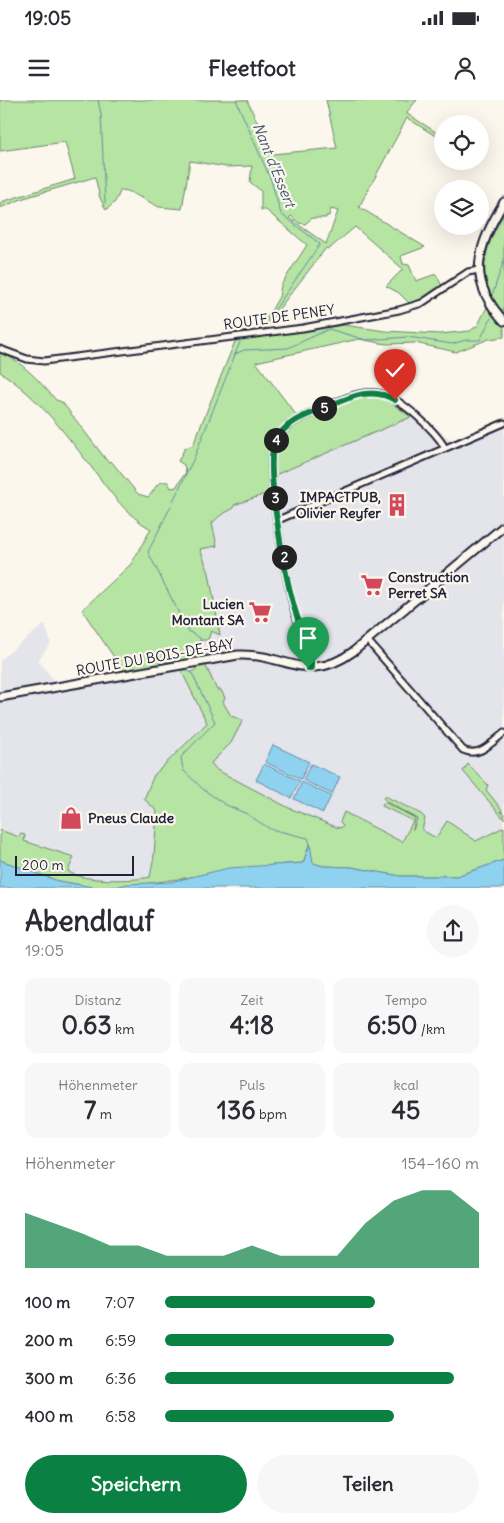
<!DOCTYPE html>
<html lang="de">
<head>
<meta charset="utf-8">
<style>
  :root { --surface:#fff; --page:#f7f7f7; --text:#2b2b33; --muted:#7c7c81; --accent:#0b8043 }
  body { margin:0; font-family:Delius,sans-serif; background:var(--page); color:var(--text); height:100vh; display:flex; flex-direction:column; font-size:19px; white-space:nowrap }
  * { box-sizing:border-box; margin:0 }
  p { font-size:16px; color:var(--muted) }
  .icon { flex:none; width:28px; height:28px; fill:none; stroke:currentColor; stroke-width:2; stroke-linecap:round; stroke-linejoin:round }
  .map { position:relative; height:788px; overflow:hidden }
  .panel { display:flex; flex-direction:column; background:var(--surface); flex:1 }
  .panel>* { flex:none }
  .buttons { position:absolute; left:434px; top:15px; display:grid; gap:10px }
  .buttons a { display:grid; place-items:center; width:55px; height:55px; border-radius:50%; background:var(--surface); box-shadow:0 5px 20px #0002; font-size:25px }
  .scale { position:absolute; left:15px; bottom:12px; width:119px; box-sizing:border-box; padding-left:5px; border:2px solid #22223b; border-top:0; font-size:14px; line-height:18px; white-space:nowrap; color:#22223b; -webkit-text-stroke:4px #fbf7ec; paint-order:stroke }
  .pin { position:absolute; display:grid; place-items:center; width:42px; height:42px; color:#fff; margin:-51px -21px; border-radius:50% 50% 50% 0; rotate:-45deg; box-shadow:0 0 5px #0007 }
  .pin .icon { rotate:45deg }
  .km { position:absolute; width:25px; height:25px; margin:-12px; border-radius:50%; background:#222; color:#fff; font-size:14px; line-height:25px; text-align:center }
  .round { display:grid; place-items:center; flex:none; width:52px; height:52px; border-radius:26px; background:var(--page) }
  .summary { display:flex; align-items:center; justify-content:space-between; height:85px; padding:0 25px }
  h1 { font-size:28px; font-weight:800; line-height:38px }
  .stats { display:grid; grid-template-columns:repeat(3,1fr); gap:8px; height:85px; padding:5px 25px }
  .stats div { display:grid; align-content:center; border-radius:12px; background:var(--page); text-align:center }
  .stats b { font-size:25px; font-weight:800 }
  .stats small { font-size:14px; font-weight:400 }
  .stats p { font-size:14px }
  .chart { height:140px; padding:10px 25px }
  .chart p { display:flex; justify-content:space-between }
  .chart svg { width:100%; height:90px; margin-top:5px; fill:var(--accent); opacity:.7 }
  .cta { display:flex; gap:10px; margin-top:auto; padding:10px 25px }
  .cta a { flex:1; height:58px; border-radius:30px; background:var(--accent); color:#fff; font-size:20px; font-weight:800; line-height:58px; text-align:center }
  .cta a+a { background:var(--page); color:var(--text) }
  ul { padding:0 25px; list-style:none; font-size:16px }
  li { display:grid; grid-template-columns:80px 60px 1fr; align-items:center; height:38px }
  li i { height:12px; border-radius:6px; background:var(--accent) }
  .status { display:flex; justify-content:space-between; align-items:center; height:35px; padding:0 25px; background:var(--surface); direction:ltr }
  .status svg { height:14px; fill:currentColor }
  header { display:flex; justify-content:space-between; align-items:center; height:65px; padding:0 25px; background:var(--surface); font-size:22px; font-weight:800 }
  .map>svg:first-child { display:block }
  .built { fill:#e4e4eb }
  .green { fill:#b6e4a2; stroke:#6c836e; fill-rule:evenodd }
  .water { fill:#8ed2ef; stroke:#638ca7 }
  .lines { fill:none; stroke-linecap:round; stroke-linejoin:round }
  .stream { stroke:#638ca7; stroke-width:1 }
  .minor-casing { stroke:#22223b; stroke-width:9 }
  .secondary-casing { stroke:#22223b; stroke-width:11 }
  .minor { stroke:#fbf7ec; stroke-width:5 }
  .secondary { stroke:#fbf7ec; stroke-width:7 }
  .route-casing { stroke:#fff; stroke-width:10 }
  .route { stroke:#0b8043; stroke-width:6 }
  .labels { text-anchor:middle; stroke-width:4.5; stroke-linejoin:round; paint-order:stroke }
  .street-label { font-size:14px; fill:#22223b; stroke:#fbf7ec }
  .poi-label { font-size:14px; font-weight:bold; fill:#22223b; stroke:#fbf7ec; text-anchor:end }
  .water-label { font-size:15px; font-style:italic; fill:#425771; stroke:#fbf7ec }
</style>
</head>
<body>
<div class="status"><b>19:05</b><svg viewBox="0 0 49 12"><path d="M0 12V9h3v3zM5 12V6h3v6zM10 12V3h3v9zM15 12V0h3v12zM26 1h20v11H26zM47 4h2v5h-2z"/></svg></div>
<header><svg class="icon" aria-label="menu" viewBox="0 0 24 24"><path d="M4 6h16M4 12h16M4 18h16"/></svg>Fleetfoot<svg class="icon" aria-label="person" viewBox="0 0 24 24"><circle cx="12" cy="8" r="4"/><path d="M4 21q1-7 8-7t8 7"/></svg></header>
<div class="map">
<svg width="504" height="788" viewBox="0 0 504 788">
  <rect width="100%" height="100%" fill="#fbf7ec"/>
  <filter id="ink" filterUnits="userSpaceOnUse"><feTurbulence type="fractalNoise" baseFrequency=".02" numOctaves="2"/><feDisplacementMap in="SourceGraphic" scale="10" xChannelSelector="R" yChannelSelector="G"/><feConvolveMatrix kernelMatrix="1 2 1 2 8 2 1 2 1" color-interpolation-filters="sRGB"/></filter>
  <g filter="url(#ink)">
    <polygon class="built" points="368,289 384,291 398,297 451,340 504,319 504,713 502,716 504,727 476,741 436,738 422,730 425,718 421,714 385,696 418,717 419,724 406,744 343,725 341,728 336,727 289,708 224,674 210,663 231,643 240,620 231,616 204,564 180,569 208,623 154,675 157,710 154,756 150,777 138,780 94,779 71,774 68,772 74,757 23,740 25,735 19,737 0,730 0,560 45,524 51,543 38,560 56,583 202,557 200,540 208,540 211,531 219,535 209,473 200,449 212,423 221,415 234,408 233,405 270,392 268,351 272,338 285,323 297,316 350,293"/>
    <g class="green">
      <path d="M0,0H247L272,54L337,48L326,0H417L406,13L442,36V40L407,18L359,107L425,147L401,156L403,164L409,165L416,181L436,174L442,186L424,198L409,203L399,193L386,186L403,169L355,127L329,149L326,148C305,176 283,202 263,231H259L279,197L281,185L307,145L266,110H261V91L250,82L252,66L227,67L190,61L182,109L159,107L128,91L121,90L115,102L106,110L100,98L95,77L24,98L0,108V103L4,101L75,79L65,42L0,51ZM331,109L338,111L326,144L289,118L291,116L299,123L305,124L312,118H326V116H329Z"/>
      <path d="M504,114V213C474,180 483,149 504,114Z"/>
      <path d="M487,207L504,227V237L489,239L456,252L415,243L386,244L359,239L256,262L297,316C263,335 266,358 271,392L234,405V408L221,415L212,423L217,446L200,449L209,473L220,535L211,531L208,540H201L202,557L124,572L82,510L131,464L151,429C127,416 111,393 95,372C67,336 39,297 0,272V252C23,262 39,281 56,300L62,302L108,362L111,361L138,394L148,397C156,390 155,380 168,382L171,388L176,387L186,372L184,365L178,361L185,348L193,345L236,239L344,225L385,231L440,234L470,231L478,225Z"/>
      <path d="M368,296L386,299L411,317L275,375C271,333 293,324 327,310C341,305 353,299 368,296Z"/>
      <path d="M205,564L217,590H221L225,598L223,602L231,616L243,620L231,643L211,663L217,670L289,708L336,727L341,728L343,725L340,722L344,712L402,742L413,721L382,706L384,702L415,718L413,730L417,719L387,702L383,698L385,696L421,714L425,718L422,730L436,738L447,721L476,741L504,727V760L457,776H400L351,767L323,766L313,763L309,745L303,763C229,766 157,788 84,788L82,785L58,781L0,760V730L19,737L20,734L25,735L24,741L74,757L68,771C80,782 134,781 150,777L154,756L157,711L144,699L154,675L207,623L181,570H188L191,573L198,567L196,566Z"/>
      <polygon points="468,664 488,685 486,690 502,710 501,712 504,713 504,719 463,671"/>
    </g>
    <g class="water">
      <polygon points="273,645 309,662 301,679 265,662"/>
      <polygon points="264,664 300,681 291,698 256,680"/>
      <polygon points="311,664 340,677 332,694 303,680"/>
      <polygon points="302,682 331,696 323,713 294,699"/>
      <polygon points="310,744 313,763 323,766 351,767 400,776 457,776 504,760 504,788 113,788 127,784 170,782 229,768 303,763"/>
      <polygon points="0,760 58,781 99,788 0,788"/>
    </g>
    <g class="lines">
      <g class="stream">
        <polyline points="98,0 101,14 105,103"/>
        <polyline points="236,0 271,80 281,114 320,144 265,224"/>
        <polyline points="493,193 504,160"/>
        <polyline points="235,254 244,250 288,248 329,229 366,240 408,237 452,244 466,240 480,240 491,218"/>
        <polyline points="173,401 194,358 240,242"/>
        <polyline points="171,406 148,452 188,531 200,538 199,554"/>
        <polyline points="191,571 215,622 181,657 183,670 204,690 226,705 247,714 270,729 308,738 310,744"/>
      </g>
      <defs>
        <g id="minor">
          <polyline points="0,249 27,259 44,261 303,228 399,210 422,203 468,172 479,170"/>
          <polyline points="278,420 504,323"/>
          <path d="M367,540L463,650C480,658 492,642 504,633"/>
          <path d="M311,568C312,549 300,531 295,513C287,484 263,365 275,341C285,323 303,317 321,309C340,301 361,288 383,294C402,300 436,331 445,348"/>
        </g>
        <g id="secondary">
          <path d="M504,102C478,146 465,179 504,221"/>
          <path d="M0,597L238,555C287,553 306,586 354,551L504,426"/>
        </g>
      </defs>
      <use href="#minor" class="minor-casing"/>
      <use href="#secondary" class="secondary-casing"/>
      <use href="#minor" class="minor"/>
      <use href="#secondary" class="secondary"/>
    </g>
  </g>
  <g class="lines" filter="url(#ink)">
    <defs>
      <path id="route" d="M308,568H311V560C306,541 298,522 293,503C285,474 264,364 275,342C285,321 307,315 327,307C350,297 372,286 395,300"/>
    </defs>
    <use href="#route" class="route-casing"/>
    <use href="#route" class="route"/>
  </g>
  <defs>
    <symbol id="building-bare" viewBox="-9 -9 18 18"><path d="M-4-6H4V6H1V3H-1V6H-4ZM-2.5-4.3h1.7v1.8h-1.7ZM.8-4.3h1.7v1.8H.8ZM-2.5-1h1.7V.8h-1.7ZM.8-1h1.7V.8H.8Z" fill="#d1495b" stroke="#fbf7ec" stroke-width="2.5" paint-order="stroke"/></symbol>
    <symbol id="supermarket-bare" viewBox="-9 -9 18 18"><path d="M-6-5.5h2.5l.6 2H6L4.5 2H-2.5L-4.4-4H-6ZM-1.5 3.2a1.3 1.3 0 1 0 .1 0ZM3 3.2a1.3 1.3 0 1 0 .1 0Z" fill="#d1495b" stroke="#fbf7ec" stroke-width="2.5" paint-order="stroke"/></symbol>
    <symbol id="shop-bare" viewBox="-9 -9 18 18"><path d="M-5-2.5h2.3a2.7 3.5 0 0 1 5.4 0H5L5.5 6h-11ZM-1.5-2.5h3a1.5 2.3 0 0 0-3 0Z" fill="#d1495b" stroke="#fbf7ec" stroke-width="2.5" paint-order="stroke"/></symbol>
  </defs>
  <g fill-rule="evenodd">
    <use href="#building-bare" x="381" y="389" width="32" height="32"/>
    <use href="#supermarket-bare" x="356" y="469" width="32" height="32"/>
    <use href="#supermarket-bare" x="244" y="496" width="32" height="32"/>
    <use href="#shop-bare" x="55" y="702" width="32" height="32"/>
  </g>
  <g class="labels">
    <g class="street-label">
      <text transform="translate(279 217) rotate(-8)" y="5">ROUTE DE PENEY</text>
      <text transform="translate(155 557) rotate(-10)" y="5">ROUTE DU BOIS-DE-BAY</text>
    </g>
    <g class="poi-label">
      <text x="381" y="402">IMPACTPUB,<tspan x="381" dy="16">Olivier Reyfer</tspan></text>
      <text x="388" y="482" text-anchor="start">Construction<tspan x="388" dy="16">Perret SA</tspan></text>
      <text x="244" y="509">Lucien<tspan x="244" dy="16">Montant SA</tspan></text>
      <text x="88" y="723" text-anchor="start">Pneus Claude</text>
    </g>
    <g class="water-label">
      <text transform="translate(274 65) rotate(68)" y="5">Nant d'Essert</text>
    </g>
  </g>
</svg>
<div class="buttons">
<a><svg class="icon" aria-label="locate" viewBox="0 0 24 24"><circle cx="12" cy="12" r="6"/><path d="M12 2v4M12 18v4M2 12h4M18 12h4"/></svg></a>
<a><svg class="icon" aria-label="layers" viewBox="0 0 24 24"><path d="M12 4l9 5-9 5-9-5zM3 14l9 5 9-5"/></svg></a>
</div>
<div class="scale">200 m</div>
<div class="pin" style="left:308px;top:568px;background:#1e9e55"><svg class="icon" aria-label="arrive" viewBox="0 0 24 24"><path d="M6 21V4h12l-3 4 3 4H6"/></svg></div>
<div class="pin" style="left:395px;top:300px;background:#d93025"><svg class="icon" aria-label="check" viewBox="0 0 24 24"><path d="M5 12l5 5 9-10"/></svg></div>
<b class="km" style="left:284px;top:457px">2</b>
<b class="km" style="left:275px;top:398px">3</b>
<b class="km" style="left:276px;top:340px">4</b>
<b class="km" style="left:324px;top:308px">5</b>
</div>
<section class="panel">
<div class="summary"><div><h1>Abendlauf</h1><p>19:05</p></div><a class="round"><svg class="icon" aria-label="share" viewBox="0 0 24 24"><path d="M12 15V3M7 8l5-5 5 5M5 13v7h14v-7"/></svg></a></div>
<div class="stats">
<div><p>Distanz</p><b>0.63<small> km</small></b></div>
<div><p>Zeit</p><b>4:18</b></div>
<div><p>Tempo</p><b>6:50<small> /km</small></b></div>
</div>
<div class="stats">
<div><p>Höhenmeter</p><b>7<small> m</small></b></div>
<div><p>Puls</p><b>136<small> bpm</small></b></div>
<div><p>kcal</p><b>45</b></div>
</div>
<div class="chart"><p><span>Höhenmeter</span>154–160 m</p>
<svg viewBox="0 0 160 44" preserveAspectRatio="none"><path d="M0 44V17L10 22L20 27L30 33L40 33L50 38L60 38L70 38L80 33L90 38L100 38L110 38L120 22L130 11L140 6L150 6L160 17V44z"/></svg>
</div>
<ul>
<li><b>100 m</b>7:07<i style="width:67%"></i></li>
<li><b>200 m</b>6:59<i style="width:73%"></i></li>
<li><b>300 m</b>6:36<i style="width:92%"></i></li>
<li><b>400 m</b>6:58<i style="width:73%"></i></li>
</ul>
<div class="cta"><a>Speichern</a><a>Teilen</a></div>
</section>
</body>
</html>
